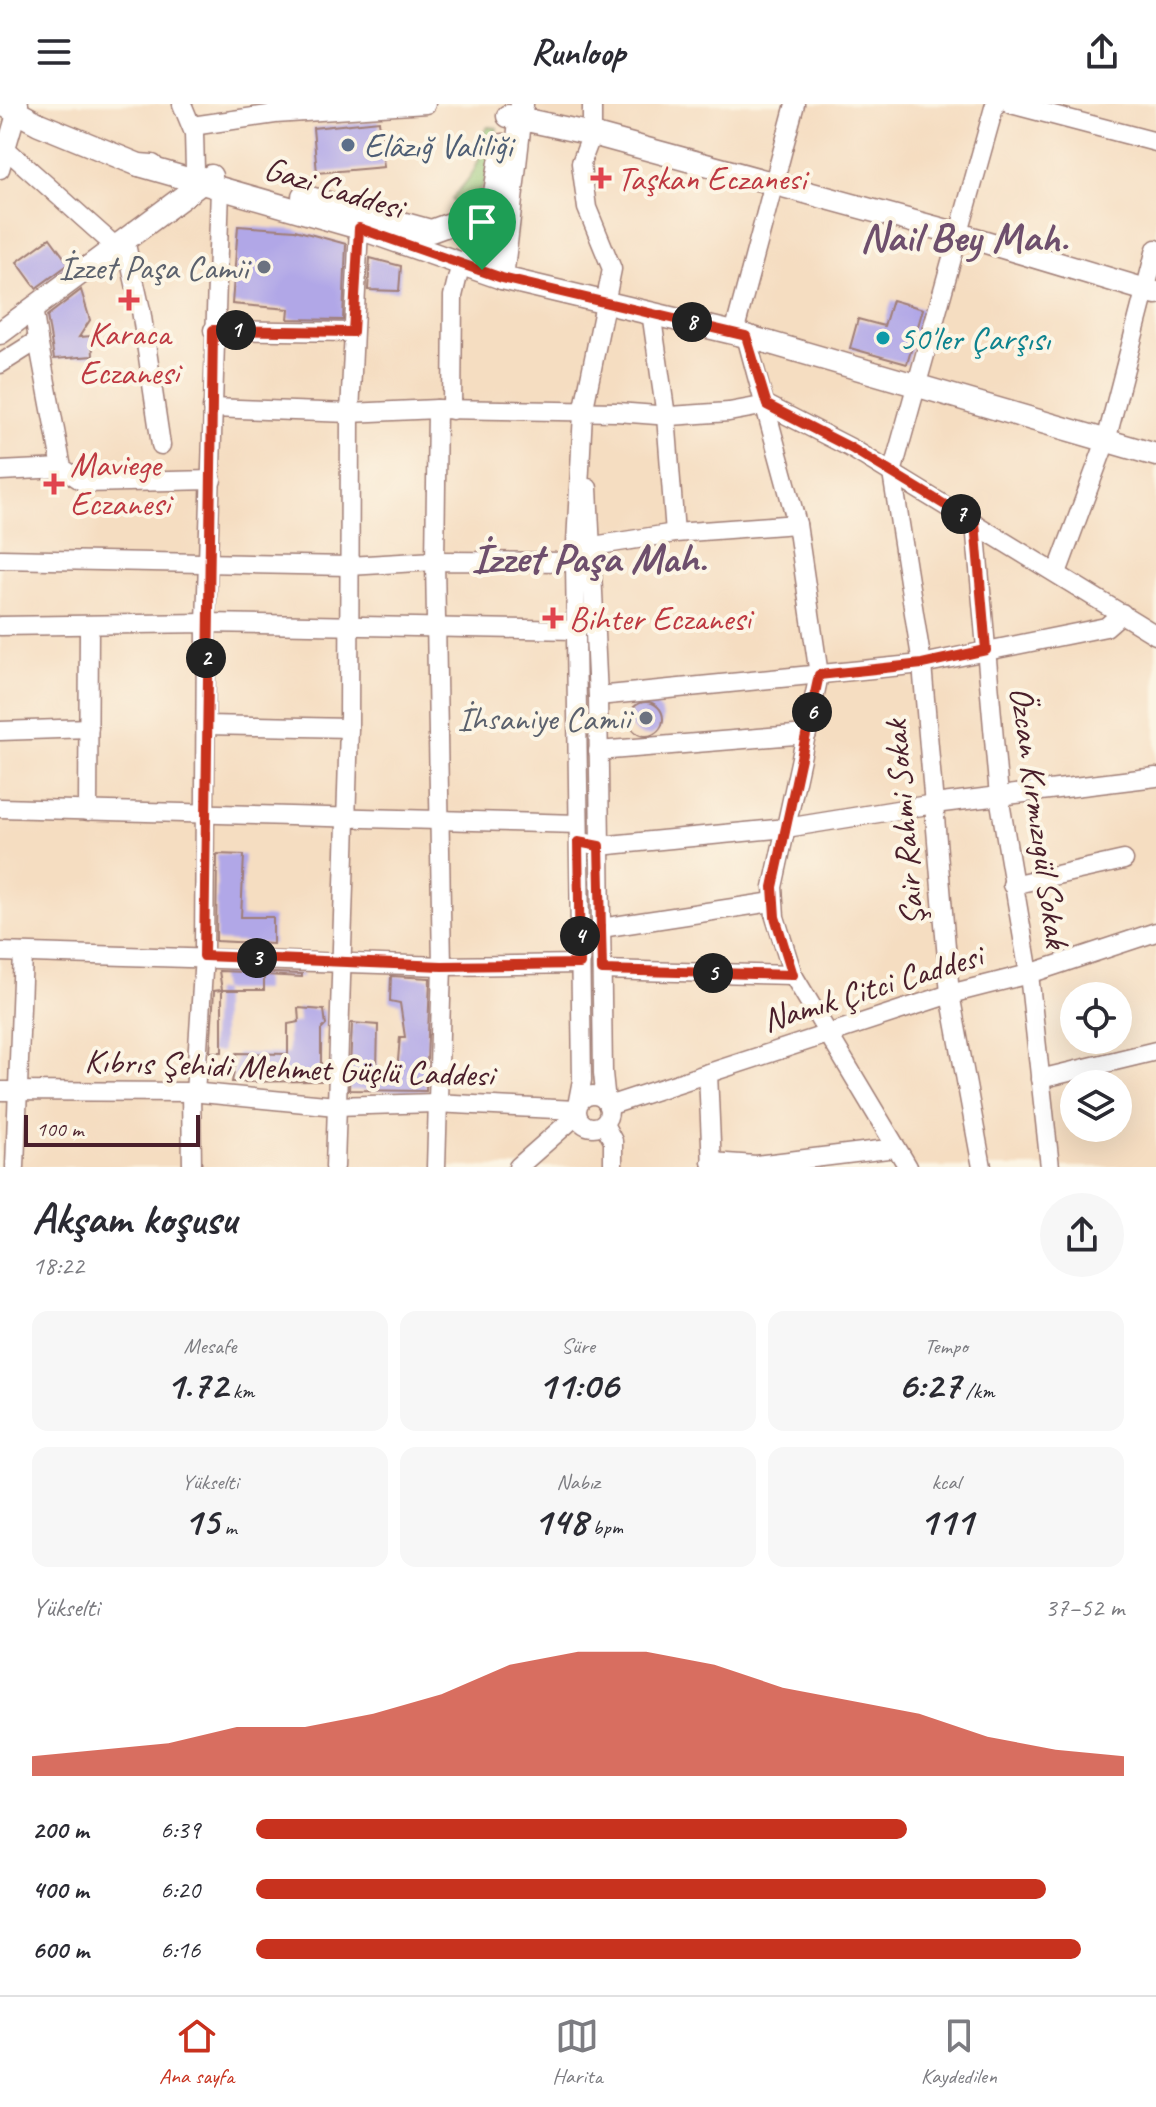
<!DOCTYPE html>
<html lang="tr">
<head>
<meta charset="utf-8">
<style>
  :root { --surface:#fff; --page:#f7f7f7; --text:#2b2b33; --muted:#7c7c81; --line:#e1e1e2; --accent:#c8321e }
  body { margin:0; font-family:Caveat,sans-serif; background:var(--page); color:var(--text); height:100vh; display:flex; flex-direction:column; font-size:30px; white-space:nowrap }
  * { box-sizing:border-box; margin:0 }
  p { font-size:26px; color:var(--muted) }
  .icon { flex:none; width:44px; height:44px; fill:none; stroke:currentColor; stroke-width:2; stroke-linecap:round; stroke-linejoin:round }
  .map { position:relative; height:1063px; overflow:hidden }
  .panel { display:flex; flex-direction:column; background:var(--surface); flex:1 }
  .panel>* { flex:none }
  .controls { position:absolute; left:1060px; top:878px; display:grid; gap:16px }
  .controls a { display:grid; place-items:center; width:72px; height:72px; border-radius:50%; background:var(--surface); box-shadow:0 8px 32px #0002; font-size:40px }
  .scale { position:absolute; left:24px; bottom:20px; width:176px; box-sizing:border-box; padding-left:8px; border:4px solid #4a1f2b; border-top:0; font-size:22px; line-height:28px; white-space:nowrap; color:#4a1f2b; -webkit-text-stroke:6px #fcf5e5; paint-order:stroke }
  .pin { position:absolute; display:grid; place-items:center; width:68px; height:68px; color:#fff; margin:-82px -34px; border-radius:50% 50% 50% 0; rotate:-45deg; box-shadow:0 0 8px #0007 }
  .pin .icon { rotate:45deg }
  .km { position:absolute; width:40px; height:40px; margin:-20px; border-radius:50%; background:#222; color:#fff; font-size:22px; line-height:40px; text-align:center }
  .round { display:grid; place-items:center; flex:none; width:84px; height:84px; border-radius:42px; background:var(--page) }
  .head { display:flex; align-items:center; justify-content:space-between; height:136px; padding:0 32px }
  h1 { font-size:44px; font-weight:600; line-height:60px }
  .metrics { display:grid; grid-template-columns:repeat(3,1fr); gap:12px; height:136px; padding:8px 32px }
  .metrics div { display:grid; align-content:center; border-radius:16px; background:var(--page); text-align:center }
  .metrics b { font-size:40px; font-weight:600 }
  .metrics small { font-size:22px; font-weight:400 }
  .metrics p { font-size:22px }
  .chart { height:224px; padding:16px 32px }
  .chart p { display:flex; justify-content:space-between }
  .chart svg { width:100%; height:144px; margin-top:8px; fill:var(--accent); opacity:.7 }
  ul { padding:0 32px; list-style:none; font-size:26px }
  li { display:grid; grid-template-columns:128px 96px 1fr; align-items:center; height:60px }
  li i { height:20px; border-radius:10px; background:var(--accent) }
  header { display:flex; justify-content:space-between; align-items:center; height:104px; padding:0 32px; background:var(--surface); font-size:36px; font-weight:600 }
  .menu { display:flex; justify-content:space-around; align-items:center; height:112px; border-top:2px solid var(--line); background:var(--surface); font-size:22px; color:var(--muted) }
  .menu a { display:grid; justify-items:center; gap:4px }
  .menu .current { color:var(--accent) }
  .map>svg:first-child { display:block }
  .green { fill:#93c473; stroke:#6e724f; stroke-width:2 }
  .building { fill:#b1a7e7 }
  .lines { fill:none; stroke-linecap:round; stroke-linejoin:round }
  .minor-casing { stroke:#a07e76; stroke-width:21 }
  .major-casing { stroke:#a07e76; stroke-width:25 }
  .minor { stroke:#fff; stroke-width:18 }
  .major { stroke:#fff; stroke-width:22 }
  .route-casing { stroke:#fff; stroke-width:16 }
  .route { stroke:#c8321e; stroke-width:10 }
  .service-dot { fill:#5c6f8a; stroke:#fcf5e5; stroke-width:3 }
  .health-dot { fill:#e0444e; stroke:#fcf5e5; stroke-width:3 }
  .worship-dot { fill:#6b7280; stroke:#fcf5e5; stroke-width:3 }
  .culture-dot { fill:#0f9aa8; stroke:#fcf5e5; stroke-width:3 }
  .labels { text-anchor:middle; stroke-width:8; stroke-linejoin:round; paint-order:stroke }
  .service-label { font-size:34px; fill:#4e5e75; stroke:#fcf5e5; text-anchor:start }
  .health-label { font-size:34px; fill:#be3a42; stroke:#fcf5e5; text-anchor:start }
  .street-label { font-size:34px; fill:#4a1f2b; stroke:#fcf5e5 }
  .worship-label { font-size:34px; fill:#5b616d; stroke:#fcf5e5; text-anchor:end }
  .culture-label { font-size:34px; fill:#0d838f; stroke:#fcf5e5; text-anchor:start }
  .district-label { font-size:42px; font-weight:bold; fill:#6e4f6d; stroke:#fcf5e5 }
</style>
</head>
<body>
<header><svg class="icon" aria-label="menu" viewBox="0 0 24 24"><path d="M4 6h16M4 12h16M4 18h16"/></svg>Runloop<svg class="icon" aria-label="share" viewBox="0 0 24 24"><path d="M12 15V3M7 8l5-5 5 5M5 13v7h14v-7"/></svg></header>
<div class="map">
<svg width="1156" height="1063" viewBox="0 0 1156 1063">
  <rect width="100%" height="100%" fill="#fcf5e5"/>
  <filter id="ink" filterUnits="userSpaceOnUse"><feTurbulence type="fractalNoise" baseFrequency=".0125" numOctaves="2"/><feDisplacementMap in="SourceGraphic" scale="16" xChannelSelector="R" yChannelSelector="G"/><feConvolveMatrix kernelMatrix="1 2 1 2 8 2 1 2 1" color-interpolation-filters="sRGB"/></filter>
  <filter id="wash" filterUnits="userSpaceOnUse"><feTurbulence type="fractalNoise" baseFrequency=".006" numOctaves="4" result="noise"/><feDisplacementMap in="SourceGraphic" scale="32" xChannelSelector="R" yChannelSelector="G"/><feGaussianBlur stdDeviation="1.8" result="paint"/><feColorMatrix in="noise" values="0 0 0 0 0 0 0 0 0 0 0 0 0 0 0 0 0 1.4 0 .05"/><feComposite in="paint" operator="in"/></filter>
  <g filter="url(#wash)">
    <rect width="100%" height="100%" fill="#f5ddc1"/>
    <path class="green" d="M488,23L497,24C493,52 490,95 456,101L452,95C468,75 484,62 480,33Z"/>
    <g id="blocks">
      <g class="building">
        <polygon points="379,17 384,63 317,69 313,24"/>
        <polygon points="238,122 295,126 346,140 343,216 288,215 289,205 232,200"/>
        <polygon points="50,134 69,160 36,184 17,158"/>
        <polygon points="370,154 401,162 399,187 368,186"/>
        <polygon points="81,186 90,216 79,233 92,232 93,252 54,255 47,212"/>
        <polygon points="892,196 923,205 907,260 850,244 858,215 884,222"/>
        <circle cx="646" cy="615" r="17"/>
        <polygon points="217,750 244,751 241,813 273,813 273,840 216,837"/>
        <polygon points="219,867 302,870 302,873 264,871 264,886 222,886"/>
        <polygon points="391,872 430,874 426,987 349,986 352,919 378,921 377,966 397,968 400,933 405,933 400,899 390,897"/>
        <polygon points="222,886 222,948 210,948 214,887"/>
        <polygon points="298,904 324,906 326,921 321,926 321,977 232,978 237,949 288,950 288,920 299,918"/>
      </g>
    </g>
  </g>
  <g filter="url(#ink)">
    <use href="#blocks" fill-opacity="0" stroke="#a07e76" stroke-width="2"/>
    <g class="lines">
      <defs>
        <g id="minor">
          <polyline points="182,0 194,29 195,66"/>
          <polyline points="1011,0 1156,38"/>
          <polyline points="192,22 275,10 426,0"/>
          <polyline points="6,45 116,143"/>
          <polyline points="0,65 19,0"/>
          <polyline points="125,136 141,206 161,341"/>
          <polyline points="651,208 666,312 675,429"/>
          <polyline points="213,226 353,228"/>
          <polyline points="734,229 795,0"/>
          <polyline points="746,232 797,420 819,571 773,783 775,813 793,871 908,1063"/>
          <polyline points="38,236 62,364"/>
          <polyline points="0,260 38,236 33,203"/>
          <polyline points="212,304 350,309 437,305 617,308 670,312 729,308 767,301 851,344 1156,531"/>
          <polyline points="452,306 453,192 461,159"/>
          <polyline points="0,367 62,364 85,379 212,376"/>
          <polyline points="588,384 598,592 603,969 606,998"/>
          <polyline points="975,419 999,692 1029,870 1050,1063"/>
          <polyline points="581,444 675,429 797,420"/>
          <polyline points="0,455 349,462 435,457 575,458"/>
          <polyline points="1057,469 1106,337 1156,145"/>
          <polyline points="0,522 206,519 575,526"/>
          <polyline points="598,592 922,560 1106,523 1122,509"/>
          <polyline points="206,621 349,624"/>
          <polyline points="0,627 89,624"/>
          <polyline points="598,647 807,630"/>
          <polyline points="0,704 578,720"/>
          <polyline points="88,707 89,522"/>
          <polyline points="587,739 599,742 786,724 934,700 1156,673"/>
          <polyline points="1012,781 1124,756"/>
          <polyline points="601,824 773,798"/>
          <polyline points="0,848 442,862 580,860"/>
          <polyline points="602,866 793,871"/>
          <polyline points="708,969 712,1063"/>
          <polyline points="1040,975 1156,947"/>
          <polyline points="0,987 191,988 336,1002 435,999 576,1006"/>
          <polyline points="191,988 192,1063"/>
          <polyline points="195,989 204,852 206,519 220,84"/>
          <circle cx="593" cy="1007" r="16"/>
          <polyline points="577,1002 582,976 575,458 583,309 612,165 587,104 581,59 592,30 592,0"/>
          <polyline points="608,1002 950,890 1029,870 1156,828"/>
          <polyline points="604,1020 613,1037 613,1063"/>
          <polyline points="711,1058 756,1061 896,1044"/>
          <polyline points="15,1063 23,849"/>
          <polyline points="335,1063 349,624 350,309 359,124"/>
          <polyline points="436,1063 442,862 435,457 437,305"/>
          <polyline points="518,1063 577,1011"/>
          <polyline points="982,1063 950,890 922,560 892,369 995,0"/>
        </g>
        <g id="major">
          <polyline points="2,0 39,20 139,61 152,62"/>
          <polyline points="508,12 592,30 959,130 1156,189"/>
          <polyline points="139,61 359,124 502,174 746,232 1156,351"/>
          <polyline points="303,92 431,127 456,118 495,90"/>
          <polyline points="482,166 503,41"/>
          <polyline points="502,174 522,0"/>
          <polyline points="0,229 211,72"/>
        </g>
      </defs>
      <use href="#minor" class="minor-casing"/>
      <use href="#major" class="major-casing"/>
      <use href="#minor" class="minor"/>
      <use href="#major" class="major"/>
    </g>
  </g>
  <g class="lines" filter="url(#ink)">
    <defs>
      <polygon id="route" points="359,124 502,174 746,232 767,301 851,344 975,419 986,546 922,560 819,571 773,783 775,813 793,871 602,866 599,742 578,738 580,860 442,862 204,852 213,226 353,228"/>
    </defs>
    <use href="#route" class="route-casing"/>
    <use href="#route" class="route"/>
  </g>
  <circle class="service-dot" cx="348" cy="41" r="8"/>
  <g class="health-dot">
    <path d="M597 62h8v8h8v8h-8v8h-8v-8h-8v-8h8z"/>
    <path d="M125 184h8v8h8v8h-8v8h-8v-8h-8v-8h8z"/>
    <path d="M50 368h8v8h8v8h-8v8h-8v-8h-8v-8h8z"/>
    <path d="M549 502h8v8h8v8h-8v8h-8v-8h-8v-8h8z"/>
  </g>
  <g class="worship-dot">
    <circle cx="264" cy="163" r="8"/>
    <circle cx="646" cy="614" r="8"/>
  </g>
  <circle class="culture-dot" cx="883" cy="234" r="8"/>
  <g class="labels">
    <g class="service-label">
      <text x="364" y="53">Elâzığ Valiliği</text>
    </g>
    <g class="health-label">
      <text x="617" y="86">Taşkan Eczanesi</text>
      <text x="129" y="241" text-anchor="middle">Karaca<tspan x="129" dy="39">Eczanesi</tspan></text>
      <text x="70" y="372">Maviege<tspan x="70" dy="39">Eczanesi</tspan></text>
      <text x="569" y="526">Bihter Eczanesi</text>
    </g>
    <g class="street-label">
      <text transform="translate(334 83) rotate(17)" y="12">Gazi Caddesi</text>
      <text transform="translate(1040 713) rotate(82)" y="12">Özcan Kırmızıgül Sokak</text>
      <text transform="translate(903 719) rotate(-95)" y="12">Şair Rahmi Sokak</text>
      <text transform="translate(872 883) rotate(-17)" y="12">Namık Çitci Caddesi</text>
      <text transform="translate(289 963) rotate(2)" y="12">Kıbrıs Şehidi Mehmet Güçlü Caddesi</text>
    </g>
    <g class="worship-label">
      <text x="248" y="175">İzzet Paşa Camii</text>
      <text x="630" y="626">İhsaniye Camii</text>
    </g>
    <g class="culture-label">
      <text x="899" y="246">50'ler Çarşısı</text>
    </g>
    <g class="district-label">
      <text x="964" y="147">Nail Bey Mah.</text>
      <text x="589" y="468">İzzet Paşa Mah.</text>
    </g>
  </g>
</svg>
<div class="controls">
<a><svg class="icon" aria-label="locate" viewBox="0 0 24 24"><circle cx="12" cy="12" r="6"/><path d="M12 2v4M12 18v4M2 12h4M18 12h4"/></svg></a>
<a><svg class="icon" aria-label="layers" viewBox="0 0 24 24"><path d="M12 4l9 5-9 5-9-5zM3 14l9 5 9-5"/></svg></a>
</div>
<div class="scale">100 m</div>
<div class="pin" style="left:482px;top:166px;background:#1e9e55"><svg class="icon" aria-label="arrive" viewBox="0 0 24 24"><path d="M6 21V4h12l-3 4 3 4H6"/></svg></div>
<b class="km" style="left:236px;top:226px">1</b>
<b class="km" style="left:206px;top:554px">2</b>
<b class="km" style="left:257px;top:854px">3</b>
<b class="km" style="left:580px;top:832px">4</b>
<b class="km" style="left:713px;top:869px">5</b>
<b class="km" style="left:812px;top:608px">6</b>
<b class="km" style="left:961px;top:410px">7</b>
<b class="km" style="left:692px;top:218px">8</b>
</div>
<section class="panel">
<div class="head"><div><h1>Akşam koşusu</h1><p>18:22</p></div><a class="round"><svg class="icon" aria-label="share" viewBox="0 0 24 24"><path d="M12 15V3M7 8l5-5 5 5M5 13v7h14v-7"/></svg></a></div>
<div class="metrics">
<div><p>Mesafe</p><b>1.72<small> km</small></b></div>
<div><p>Süre</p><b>11:06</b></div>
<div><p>Tempo</p><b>6:27<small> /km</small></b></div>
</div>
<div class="metrics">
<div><p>Yükselti</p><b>15<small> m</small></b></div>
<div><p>Nabız</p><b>148<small> bpm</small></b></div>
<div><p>kcal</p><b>111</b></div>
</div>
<div class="chart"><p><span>Yükselti</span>37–52 m</p>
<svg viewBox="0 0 160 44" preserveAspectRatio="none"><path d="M0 44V38L10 36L20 34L30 29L40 29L50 25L60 19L70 10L80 6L90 6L100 10L110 17L120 21L130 25L140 32L150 36L160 38V44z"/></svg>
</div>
<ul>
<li><b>200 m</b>6:39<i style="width:75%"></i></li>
<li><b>400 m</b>6:20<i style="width:91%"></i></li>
<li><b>600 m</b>6:16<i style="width:95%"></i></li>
</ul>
</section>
<nav class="menu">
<a class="current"><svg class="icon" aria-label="home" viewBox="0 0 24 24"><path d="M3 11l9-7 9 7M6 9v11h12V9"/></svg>Ana sayfa</a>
<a><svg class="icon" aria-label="map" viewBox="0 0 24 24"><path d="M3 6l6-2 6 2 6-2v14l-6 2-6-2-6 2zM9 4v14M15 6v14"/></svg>Harita</a>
<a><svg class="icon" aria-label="saved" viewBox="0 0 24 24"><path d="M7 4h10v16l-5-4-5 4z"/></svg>Kaydedilen</a>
</nav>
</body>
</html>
